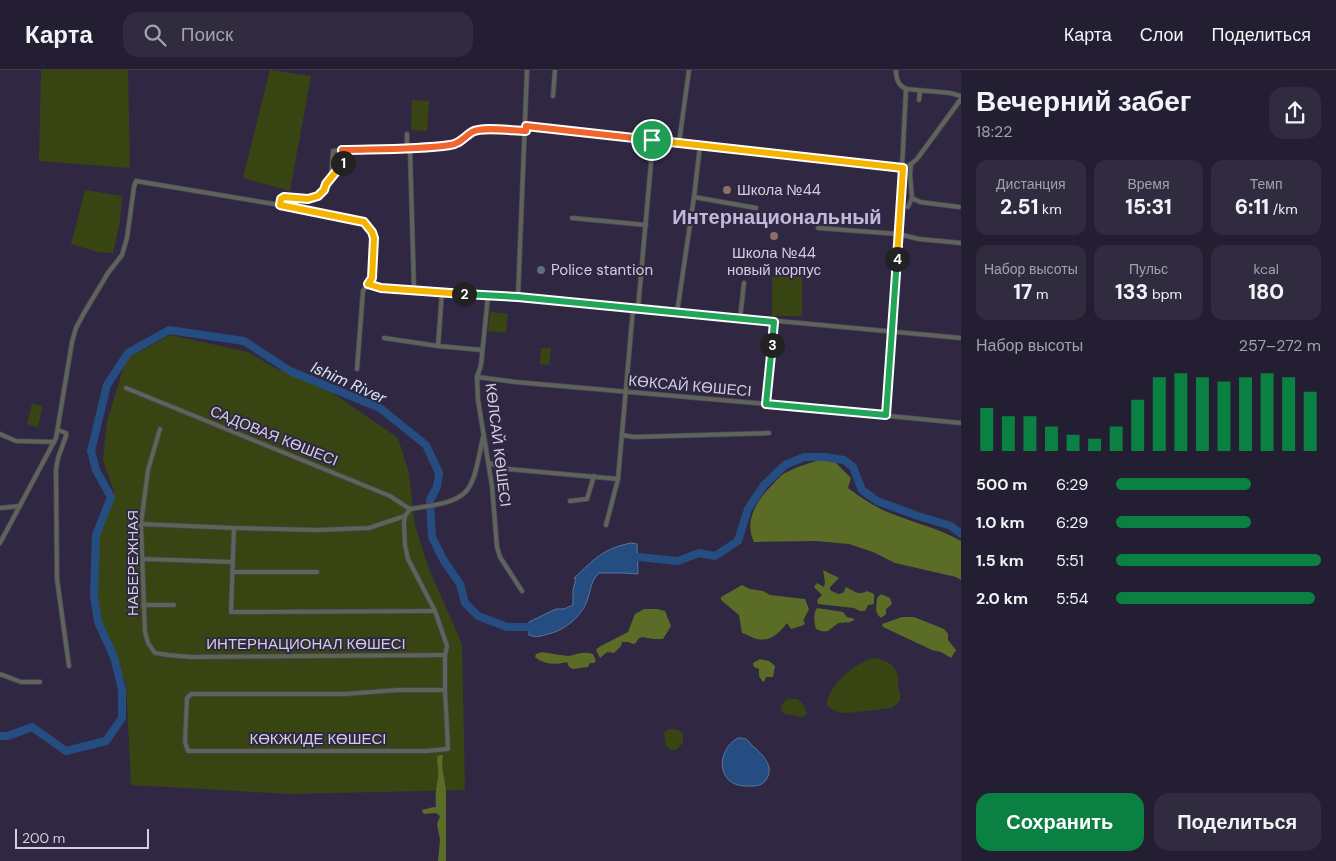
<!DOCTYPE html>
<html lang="ru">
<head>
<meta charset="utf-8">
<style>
  :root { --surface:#241e32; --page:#302b3e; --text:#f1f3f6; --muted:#a3a2ac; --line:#413c4d; --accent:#0b8043 }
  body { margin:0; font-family:"DM Sans",sans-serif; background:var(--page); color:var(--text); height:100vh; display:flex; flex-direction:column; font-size:19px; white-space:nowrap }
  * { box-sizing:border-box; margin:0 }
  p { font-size:16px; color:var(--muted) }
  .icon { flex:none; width:28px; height:28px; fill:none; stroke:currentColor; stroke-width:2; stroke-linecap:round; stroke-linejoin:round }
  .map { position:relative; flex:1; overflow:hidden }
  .sheet { display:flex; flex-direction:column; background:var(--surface); width:375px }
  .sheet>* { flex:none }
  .scale { position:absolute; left:15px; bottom:12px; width:134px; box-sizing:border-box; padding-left:5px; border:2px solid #d2cedf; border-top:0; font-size:14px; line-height:18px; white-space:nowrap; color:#d2cedf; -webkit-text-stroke:4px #302842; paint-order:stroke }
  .pin { position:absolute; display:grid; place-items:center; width:42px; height:42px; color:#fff; margin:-21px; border:2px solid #fff; border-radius:50%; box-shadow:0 1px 5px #0007 }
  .km { position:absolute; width:25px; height:25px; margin:-12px; border-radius:50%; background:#222; color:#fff; font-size:14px; line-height:25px; text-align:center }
  .round { display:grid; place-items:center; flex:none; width:52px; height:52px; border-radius:15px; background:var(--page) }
  .head { display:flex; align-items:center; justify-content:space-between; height:85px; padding:0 15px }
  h1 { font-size:28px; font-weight:800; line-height:38px }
  .metrics { display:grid; grid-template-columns:repeat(3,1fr); gap:8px; height:85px; padding:5px 15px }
  .metrics div { display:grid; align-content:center; border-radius:12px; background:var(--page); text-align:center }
  .metrics b { font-size:21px; font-weight:800 }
  .metrics small { font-size:14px; font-weight:400 }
  .metrics p { font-size:14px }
  .chart { height:140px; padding:10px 15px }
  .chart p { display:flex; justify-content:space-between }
  .chart svg { width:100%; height:90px; margin-top:5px; stroke:var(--accent); stroke-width:6 }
  .action { display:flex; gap:10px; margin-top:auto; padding:10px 15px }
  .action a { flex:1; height:58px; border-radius:15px; background:var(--accent); color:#fff; font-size:20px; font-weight:800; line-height:58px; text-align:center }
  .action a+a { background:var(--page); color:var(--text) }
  ul { padding:0 15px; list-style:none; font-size:16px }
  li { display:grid; grid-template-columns:80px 60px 1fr; align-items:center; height:38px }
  li i { height:12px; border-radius:6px; background:var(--accent) }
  header { display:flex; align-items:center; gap:30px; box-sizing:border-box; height:70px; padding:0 25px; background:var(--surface); border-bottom:1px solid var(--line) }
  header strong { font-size:24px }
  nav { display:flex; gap:28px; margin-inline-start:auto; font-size:18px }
  .search { width:350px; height:45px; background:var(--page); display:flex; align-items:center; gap:12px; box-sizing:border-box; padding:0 18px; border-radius:15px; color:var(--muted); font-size:19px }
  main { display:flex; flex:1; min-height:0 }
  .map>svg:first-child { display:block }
  .green { fill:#384513 }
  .forest { fill:#5a6c25 }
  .water { fill:#254d81; stroke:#59749d }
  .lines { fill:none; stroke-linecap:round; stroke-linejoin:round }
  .river { stroke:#254d81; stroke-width:8 }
  .minor-casing { stroke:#4a435b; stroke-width:5.5 }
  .minor { stroke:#5e6458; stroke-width:4 }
  .split-1-casing { stroke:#fff; stroke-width:10 }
  .split-2-casing { stroke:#fff; stroke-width:10 }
  .split-3-casing { stroke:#fff; stroke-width:10 }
  .split-4-casing { stroke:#fff; stroke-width:10 }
  .split-5-casing { stroke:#fff; stroke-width:10 }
  .split-1 { stroke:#f0652b; stroke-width:6 }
  .split-2 { stroke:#f5b400; stroke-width:6 }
  .split-3 { stroke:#22a559; stroke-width:6 }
  .split-4 { stroke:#22a559; stroke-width:6 }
  .split-5 { stroke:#f5b400; stroke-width:6 }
  .education-dot { fill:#8d6e63; stroke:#302842; stroke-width:2 }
  .service-dot { fill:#5c6f8a; stroke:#302842; stroke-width:2 }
  .labels { text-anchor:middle; stroke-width:4; stroke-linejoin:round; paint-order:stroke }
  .poi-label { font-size:15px; fill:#d2cedf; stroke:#302842; text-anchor:start }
  .street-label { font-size:15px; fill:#d2cedf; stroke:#302842 }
  .water-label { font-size:16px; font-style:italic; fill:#dae6f6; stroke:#302842 }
  .district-label { font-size:20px; font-weight:bold; fill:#c1b9da; stroke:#302842 }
</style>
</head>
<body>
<header>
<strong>Карта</strong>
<div class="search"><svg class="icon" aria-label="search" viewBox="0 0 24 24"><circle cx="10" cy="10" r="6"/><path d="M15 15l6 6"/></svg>Поиск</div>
<nav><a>Карта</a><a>Слои</a><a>Поделиться</a></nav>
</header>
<main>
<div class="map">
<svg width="961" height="791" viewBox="0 0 961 791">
  <rect width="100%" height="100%" fill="#302842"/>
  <g class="green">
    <polygon points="41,0 128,0 130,98 39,91"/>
    <polygon points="270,0 311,6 290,121 243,108"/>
    <polygon points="412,30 429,31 427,61 411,60"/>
    <polygon points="85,120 122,126 120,152 113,183 98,182 71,174"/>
    <rect x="772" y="207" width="30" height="39"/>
    <polygon points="490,242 508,244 506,263 488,261"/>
    <polygon points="170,265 248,282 275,298 331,322 398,368 409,403 415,456 429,499 462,574 465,720 290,724 131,715 126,613 93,538 97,466 114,422 103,390 107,352 126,289"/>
    <polygon points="541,278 551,278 549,295 540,294"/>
    <polygon points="32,334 42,336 38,357 27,354"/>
    <path d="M872,588C883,588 895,594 898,606C899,610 898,609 898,614C898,620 901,624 900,631L892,638L848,643L837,642L827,636C826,617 855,593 872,588Z"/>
    <polygon points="788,629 798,629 804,636 807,643 804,647 785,644 781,641 782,634"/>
    <polygon points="669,659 676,659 683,663 683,673 676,680 671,680 666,676 664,662"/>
  </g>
  <g class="forest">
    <path d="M831,388L851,408L848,418C860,427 872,435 885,441C910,452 937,457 961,471V510L956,507L895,493L873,482L849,474L816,471L754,472C743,450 758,429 774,413C777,410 781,405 785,403C800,395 815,391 831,388Z"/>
    <path d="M823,500L839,508L830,517V520L838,524L843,523L846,517C854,521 859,526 867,521L874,524V534L868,535L865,541H860L854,538L818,534L817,530L822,525L814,517L817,513L824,517L825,512Z"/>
    <path d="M742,515L750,519L763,521L770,525L805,529L809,539L803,551L805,552L804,555L791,559L787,553C779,563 771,572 757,569C752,568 747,564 742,563L739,545L721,530V527Z"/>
    <polygon points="881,524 890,528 892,534 886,539 886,544 881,548 878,545 876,540 877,528"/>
    <path d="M817,538L843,542L847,547L855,549C850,554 846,552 839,553C831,556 830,566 816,559C814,552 813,544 817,538Z"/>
    <polygon points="644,539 657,539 665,541 671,556 663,569 653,569 642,567 638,569 636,573 633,574 628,572 622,572 621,576 614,583 607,582 600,588 596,580 599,577 628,562 635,544"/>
    <polygon points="902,547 914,547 944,559 948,564 948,570 956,580 951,588 941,582 932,580 883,557 882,554"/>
    <path d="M542,582C547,583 566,586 569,586C577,584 585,581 593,584L596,591L594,593H590L588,597L573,599L569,597L567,592C556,595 545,595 535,587L536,584Z"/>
    <polygon points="760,589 769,591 775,596 773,607 766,607 764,612 762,611 759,606 759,599 754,597 753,593"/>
    <path d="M440,685H443L442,696L446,720V791H438L440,770L437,754L440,746L436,743L424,744L422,741V740C427,739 431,737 436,737C435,726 436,718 438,708C439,702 437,693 437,687Z"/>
  </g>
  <g class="water">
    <path d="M631,473L637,474L638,504L623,503H599C591,511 591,518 588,528C583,545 566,560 548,564C542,566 536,568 529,565V552L556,539H564L573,535V520L576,509L574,508C595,489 602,479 631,473Z"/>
    <path d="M738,668C741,668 744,668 746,669C749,671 751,675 754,677C763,685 775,697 766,710C761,717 753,716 745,716C716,715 716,680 738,668Z"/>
  </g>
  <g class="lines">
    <g class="river">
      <polyline points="629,489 639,487 678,491 699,483 715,486 738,471 748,439 764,415 785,395 804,387 825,387 844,390 853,397 862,420 877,431 918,446 951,456 961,464"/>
      <polyline points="0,666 8,666 32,657 66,681 106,671 122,648 122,619 114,587 98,552 94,526 96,465 111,427 96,400 91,381 107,315 128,283 169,260 244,271 290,301 380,338 426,375 439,403 437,417 430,430 432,467 444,491 460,514 465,533 478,546 507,557 540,557"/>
    </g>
    <defs>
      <g id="minor">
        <polyline points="906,19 950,23 961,26"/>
        <polyline points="553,26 555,0"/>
        <polyline points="919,30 920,21"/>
        <polyline points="526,56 700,76 903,98 911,94 917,89 961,29"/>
        <polyline points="407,64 407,78"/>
        <polyline points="679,73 689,0"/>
        <polyline points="410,79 414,219"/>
        <polyline points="911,94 910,105 912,128"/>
        <polyline points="331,108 333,81 343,80"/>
        <polyline points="694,127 756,138"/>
        <path d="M280,135L281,129L284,127L308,129L318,126L324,120L326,114L343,93V80C378,79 414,80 450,75C460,74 464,67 472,62C482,56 514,61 526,61"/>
        <polyline points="908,137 912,128 920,132 959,137"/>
        <polyline points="572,148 646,155"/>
        <polyline points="818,158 898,164 919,169 961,173"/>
        <polyline points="368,215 381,218 518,227 961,268"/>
        <polyline points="488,226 481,295 477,307 478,330 492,416 497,477 500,487 522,521"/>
        <polyline points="518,227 527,0"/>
        <polyline points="638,239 653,70"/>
        <polyline points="677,243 694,127 700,76"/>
        <polyline points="740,249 744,213"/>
        <polyline points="384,268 438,276 482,280"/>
        <polyline points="438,276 442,222"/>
        <polyline points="477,307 515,312 766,334 961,353"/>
        <polyline points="126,318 390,426 410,439"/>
        <polyline points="766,334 774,252"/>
        <path d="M886,345L897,197L906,19C898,15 896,9 896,0"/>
        <polyline points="160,359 148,400 141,454 145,562 148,573 155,583 168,585 191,587 445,585"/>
        <polyline points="58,360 66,363 66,366 58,388 56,400 57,509 69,596"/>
        <polyline points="0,364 16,371 54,372"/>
        <polyline points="622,365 634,367 769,363"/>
        <polyline points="489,393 507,399 618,409 633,239"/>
        <polyline points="570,431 587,429 594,406"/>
        <polyline points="0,438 20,436"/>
        <polyline points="141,454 234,458 317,460 369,458 405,446"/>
        <polyline points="606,455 618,409"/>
        <polyline points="234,458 231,542 435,541"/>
        <polyline points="0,473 56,368 72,272 76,258 84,243 108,203 122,185 127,168 134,117 136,111 280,135 364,152 372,162 374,175 372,208 363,221 357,299"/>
        <polyline points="143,489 233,492"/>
        <polyline points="232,502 317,502"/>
        <polyline points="143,535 174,535"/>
        <polyline points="0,604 21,612 40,612"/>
        <path d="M445,620H398L345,624H191L187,628L185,672L188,681H426L448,679L445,620V585L447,576L435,541L408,489L405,475L404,453L405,446L410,439C472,430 471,427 483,367"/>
      </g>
    </defs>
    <use href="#minor" class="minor-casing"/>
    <use href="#minor" class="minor"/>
  </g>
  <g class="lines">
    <defs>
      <path id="split-1" d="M343,93L342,80C378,79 414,80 450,75C460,74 464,67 472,62C482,56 514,61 526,61V56L652,70"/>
      <polyline id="split-2" points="343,93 326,114 324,120 318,126 308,129 284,127 281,129 280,135 364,152 372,162 374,168 372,208 368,214 381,218 464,224"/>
      <polyline id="split-3" points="464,224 518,227 774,252 772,275"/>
      <polyline id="split-4" points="772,275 766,334 886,345 897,189"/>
      <polyline id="split-5" points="652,70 903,98 897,189"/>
    </defs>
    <use href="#split-1" class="split-1-casing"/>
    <use href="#split-2" class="split-2-casing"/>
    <use href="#split-3" class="split-3-casing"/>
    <use href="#split-4" class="split-4-casing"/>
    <use href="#split-5" class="split-5-casing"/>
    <use href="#split-1" class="split-1"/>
    <use href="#split-2" class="split-2"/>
    <use href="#split-3" class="split-3"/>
    <use href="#split-4" class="split-4"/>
    <use href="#split-5" class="split-5"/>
  </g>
  <g class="education-dot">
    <circle cx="727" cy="120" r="5"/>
    <circle cx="774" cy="166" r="5"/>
  </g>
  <circle class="service-dot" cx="541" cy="200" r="5"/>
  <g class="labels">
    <g class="poi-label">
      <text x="737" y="125">Школа №44</text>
      <text x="774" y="188" text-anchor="middle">Школа №44<tspan x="774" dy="17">новый корпус</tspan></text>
      <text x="551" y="205">Police stantion</text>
    </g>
    <g class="street-label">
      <text transform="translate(690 316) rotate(5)" y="5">КӨКСАЙ КӨШЕСІ</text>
      <text transform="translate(274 366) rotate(22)" y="5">САДОВАЯ КӨШЕСІ</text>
      <text transform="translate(498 375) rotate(83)" y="5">КӨЛСАЙ КӨШЕСІ</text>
      <text transform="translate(133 493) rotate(-90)" y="5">НАБЕРЕЖНАЯ</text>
      <text x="306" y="579">ИНТЕРНАЦИОНАЛ КӨШЕСІ</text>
      <text x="318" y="674">КӨКЖИДЕ КӨШЕСІ</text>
    </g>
    <g class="water-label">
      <text transform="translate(349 312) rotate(24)" y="6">Ishim River</text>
    </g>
    <g class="district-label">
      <text x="777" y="154">Интернациональный</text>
    </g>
  </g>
</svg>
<div class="scale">200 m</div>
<div class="pin" style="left:652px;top:70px;background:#1e9e55"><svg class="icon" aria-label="arrive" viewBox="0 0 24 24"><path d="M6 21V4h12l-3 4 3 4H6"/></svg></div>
<b class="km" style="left:343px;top:93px">1</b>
<b class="km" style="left:464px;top:224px">2</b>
<b class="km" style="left:772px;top:275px">3</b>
<b class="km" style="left:897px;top:189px">4</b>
</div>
<section class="sheet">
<div class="head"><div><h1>Вечерний забег</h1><p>18:22</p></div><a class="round"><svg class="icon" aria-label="share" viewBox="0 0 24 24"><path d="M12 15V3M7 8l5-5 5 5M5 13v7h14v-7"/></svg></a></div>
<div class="metrics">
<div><p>Дистанция</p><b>2.51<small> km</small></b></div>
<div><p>Время</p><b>15:31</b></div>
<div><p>Темп</p><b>6:11<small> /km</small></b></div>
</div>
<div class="metrics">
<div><p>Набор высоты</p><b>17<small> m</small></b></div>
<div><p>Пульс</p><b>133<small> bpm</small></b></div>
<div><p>kcal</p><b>180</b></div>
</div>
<div class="chart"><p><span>Набор высоты</span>257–272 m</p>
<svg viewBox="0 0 160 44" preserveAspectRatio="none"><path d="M5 44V23M15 44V27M25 44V27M35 44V32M45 44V36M55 44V38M65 44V32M75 44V19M85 44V8M95 44V6M105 44V8M115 44V10M125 44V8M135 44V6M145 44V8M155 44V15"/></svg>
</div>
<ul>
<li><b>500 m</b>6:29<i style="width:66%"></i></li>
<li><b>1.0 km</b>6:29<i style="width:66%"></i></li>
<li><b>1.5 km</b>5:51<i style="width:100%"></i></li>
<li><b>2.0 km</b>5:54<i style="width:97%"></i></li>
</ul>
<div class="action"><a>Сохранить</a><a>Поделиться</a></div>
</section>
</main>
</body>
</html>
